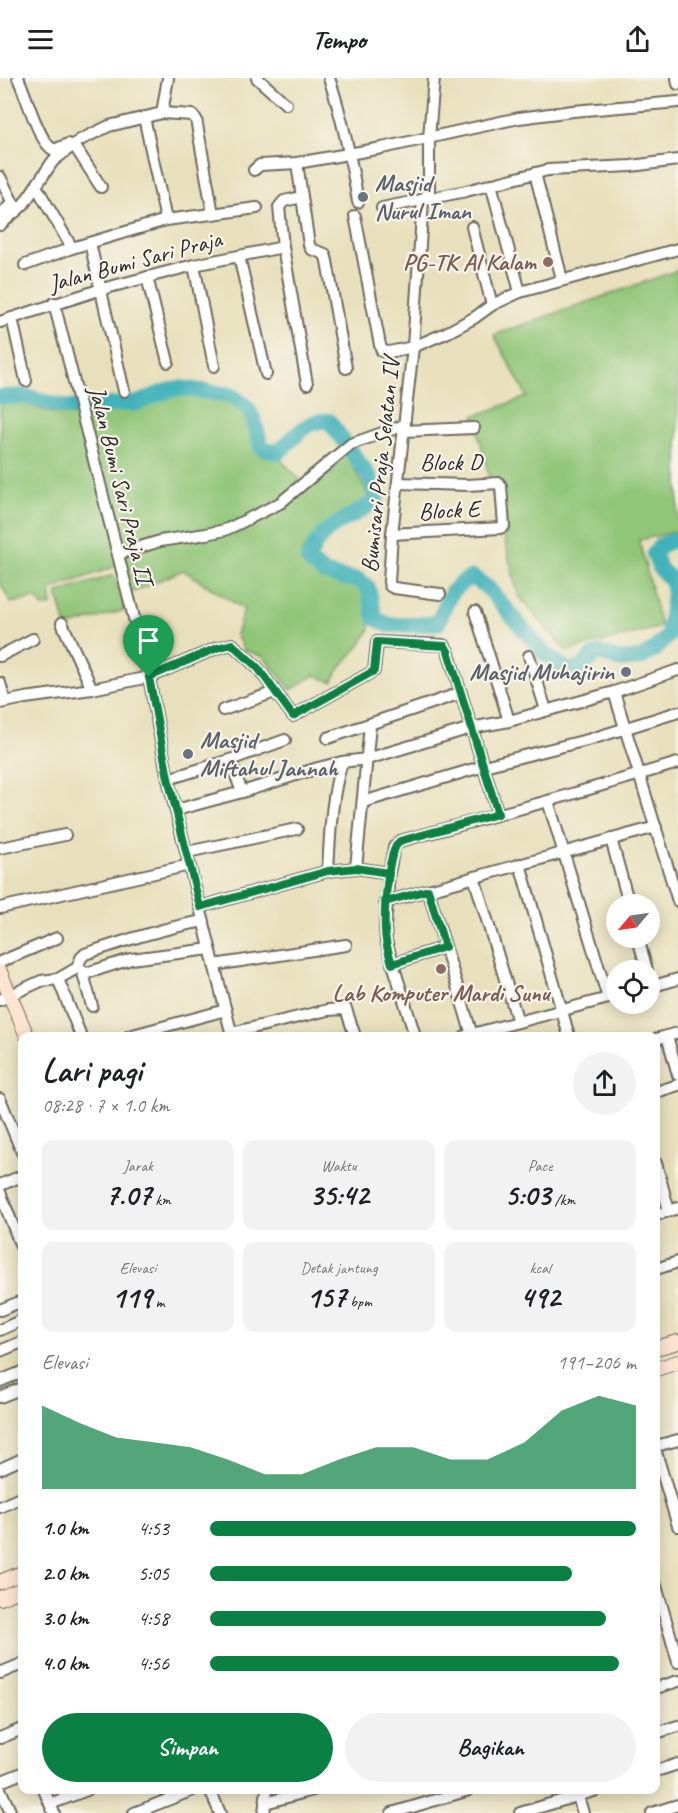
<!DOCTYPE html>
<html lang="id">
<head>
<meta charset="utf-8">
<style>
  :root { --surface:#fff; --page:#f2f2f2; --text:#202124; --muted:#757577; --accent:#0b8043 }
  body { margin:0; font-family:Caveat,sans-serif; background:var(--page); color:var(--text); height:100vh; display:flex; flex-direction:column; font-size:22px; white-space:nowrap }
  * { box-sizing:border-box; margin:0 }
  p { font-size:20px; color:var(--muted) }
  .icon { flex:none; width:33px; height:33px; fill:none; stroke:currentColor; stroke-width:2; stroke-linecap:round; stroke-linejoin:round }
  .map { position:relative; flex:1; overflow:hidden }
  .details { position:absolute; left:18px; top:954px; width:642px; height:762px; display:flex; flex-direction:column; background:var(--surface); border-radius:12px; box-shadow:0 3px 15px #0003 }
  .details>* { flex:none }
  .needle { width:39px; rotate:241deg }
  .controls { position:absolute; left:606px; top:816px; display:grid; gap:12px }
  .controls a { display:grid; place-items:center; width:54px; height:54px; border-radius:50%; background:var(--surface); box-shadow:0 3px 15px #0003; font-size:30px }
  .pin { position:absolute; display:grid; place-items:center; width:51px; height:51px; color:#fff; margin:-62px -26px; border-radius:50% 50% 50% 0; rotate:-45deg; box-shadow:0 0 6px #0007 }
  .pin .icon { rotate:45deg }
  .round { display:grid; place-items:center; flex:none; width:63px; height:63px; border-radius:32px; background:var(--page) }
  .summary { display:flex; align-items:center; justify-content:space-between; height:102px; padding:0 24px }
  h1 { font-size:33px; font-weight:700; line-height:45px }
  .metrics { display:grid; grid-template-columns:repeat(3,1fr); gap:9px; height:102px; padding:6px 24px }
  .metrics div { display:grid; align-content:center; border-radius:12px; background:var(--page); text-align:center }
  .metrics b { font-size:30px; font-weight:700 }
  .metrics small { font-size:16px; font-weight:400 }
  .metrics p { font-size:16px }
  .chart { height:168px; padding:12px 24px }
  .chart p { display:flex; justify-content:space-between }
  .chart svg { width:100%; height:108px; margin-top:6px; fill:var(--accent); opacity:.7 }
  .action { display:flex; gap:12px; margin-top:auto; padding:12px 24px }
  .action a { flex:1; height:69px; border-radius:36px; background:var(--accent); color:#fff; font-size:24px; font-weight:700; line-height:69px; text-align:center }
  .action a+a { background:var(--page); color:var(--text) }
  ul { padding:0 24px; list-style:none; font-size:20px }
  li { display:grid; grid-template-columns:96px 72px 1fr; align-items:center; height:45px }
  li i { height:15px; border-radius:8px; background:var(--accent) }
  header { display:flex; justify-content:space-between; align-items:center; height:78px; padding:0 24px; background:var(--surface); font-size:27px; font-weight:700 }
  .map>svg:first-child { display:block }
  .green { fill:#91c678; stroke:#5e7852; stroke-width:1.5 }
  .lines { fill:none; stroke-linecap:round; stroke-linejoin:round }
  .river { stroke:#42b2ba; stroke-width:16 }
  .street-casing { stroke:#6d6a5e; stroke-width:14 }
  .secondary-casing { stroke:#6d6a5e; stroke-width:16 }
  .street { stroke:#fff; stroke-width:10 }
  .secondary { stroke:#fde4d1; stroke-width:14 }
  .route-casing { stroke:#fff; stroke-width:12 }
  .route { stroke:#0b8043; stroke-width:8 }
  .worship-dot { fill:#6b7280; stroke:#f7f3e8; stroke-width:2 }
  .education-dot { fill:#8d6e63; stroke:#f7f3e8; stroke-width:2 }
  .labels { text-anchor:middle; stroke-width:4.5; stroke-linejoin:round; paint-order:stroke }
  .worship-label { font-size:24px; font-weight:bold; fill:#5b616d; stroke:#f7f3e8; text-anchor:start }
  .street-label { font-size:24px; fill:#2b2b2b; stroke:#f7f3e8 }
  .education-label { font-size:24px; font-weight:bold; fill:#785e54; stroke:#f7f3e8; text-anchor:end }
</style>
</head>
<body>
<header><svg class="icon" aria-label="menu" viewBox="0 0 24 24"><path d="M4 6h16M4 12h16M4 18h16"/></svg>Tempo<svg class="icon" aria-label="share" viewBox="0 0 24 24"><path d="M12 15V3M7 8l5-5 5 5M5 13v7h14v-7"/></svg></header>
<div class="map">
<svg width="678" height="1735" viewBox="0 0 678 1735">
  <rect width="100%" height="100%" fill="#f7f3e8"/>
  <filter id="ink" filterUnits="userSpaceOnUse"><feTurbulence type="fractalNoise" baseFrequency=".0167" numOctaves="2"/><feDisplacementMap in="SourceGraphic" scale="12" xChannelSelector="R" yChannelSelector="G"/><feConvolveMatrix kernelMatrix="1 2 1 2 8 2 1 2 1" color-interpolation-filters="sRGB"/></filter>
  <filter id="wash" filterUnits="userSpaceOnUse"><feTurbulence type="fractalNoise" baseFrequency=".008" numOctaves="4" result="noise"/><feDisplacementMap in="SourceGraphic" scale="24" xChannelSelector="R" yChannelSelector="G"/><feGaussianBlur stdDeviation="1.35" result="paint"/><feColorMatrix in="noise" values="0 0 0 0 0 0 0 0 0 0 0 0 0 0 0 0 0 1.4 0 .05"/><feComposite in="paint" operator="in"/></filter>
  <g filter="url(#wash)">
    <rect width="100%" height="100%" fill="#e8e0bc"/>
    <g class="green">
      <polygon points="678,192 678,453 639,462 661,549 566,573 518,517 474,338 527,319 494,257"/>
      <path d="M191,315L230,321L247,340L254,365L260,374L278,379L307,409L345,373L368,417C359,434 349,430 334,440C321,448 311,462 302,474C304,482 306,490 313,495C324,502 348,505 360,506L367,516L370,551L359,569L341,588L332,604L315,597L291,612L264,579L244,572L236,557L244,531L183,492L129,516L116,488L50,512L52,527L43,529L35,520L11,525L0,505V323H20L47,334L76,338L136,329L179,316Z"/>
      <polygon points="114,497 125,532 66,549 57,515"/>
    </g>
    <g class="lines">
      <path class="river" d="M0,319L24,318L68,330L138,325L158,316L179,310L231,317L247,329L254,342L261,368L264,371L279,374C293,360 308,340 329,343L369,398L377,420C349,447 324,439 308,482L324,495L344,500L359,502L368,509L375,540L388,547H417L438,545C447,524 449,508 473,499L488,510L543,574L568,593L581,590L593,578L600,575L621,582L641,580L654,572L668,558L674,515L671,501L660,491L654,476L661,467L678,461"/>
    </g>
  </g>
  <g filter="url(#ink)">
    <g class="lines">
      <defs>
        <g id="street">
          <path d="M18,0C26,16 39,66 54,72L68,66"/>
          <polyline points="257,0 286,26"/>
          <path d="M329,0C343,41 351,81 358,124"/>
          <polyline points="434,0 429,60 429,114 423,122 413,269 392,456 389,504 390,508 394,510 440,516"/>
          <polyline points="677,0 678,6"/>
          <polyline points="162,35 192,37 196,41 213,136"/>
          <polyline points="144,39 166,142"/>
          <polyline points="74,67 101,109"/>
          <polyline points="297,85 309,167 311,171 325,176 327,183 346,290"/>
          <polyline points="254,92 260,87 297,85 382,70 519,40 573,33 678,24"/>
          <polyline points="535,95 562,201"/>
          <polyline points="0,99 17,133"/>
          <polyline points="491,106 520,214"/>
          <polyline points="36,108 72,170"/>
          <polyline points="302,119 284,123 279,129 283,169 307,306"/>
          <polyline points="382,130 466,113 548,92 631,88 678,82"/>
          <polyline points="0,136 12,126"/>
          <polyline points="355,138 380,267 382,273 389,274 413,269 446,255 474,240 492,227 520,214 678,171"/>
          <polyline points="0,147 23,127 53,83 80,62 109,48 162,35 168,0"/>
          <polyline points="472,149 492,227"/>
          <polyline points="90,165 124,313"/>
          <polyline points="239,178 266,296"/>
          <polyline points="25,187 72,170 166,142 257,130"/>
          <polyline points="194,187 214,288"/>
          <polyline points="147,199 168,284"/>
          <polyline points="54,225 149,599 168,701 232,958"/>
          <polyline points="12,240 26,303"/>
          <polyline points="0,244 102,211 194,187 283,169"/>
          <polyline points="404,353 474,350"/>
          <polyline points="392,456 500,450 504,448 501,408 499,405 468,407 398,405"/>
          <polyline points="118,476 160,463 206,456 225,452 238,446 280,425 351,366 405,347"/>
          <polyline points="475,534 490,581 509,643"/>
          <polyline points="62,545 92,611"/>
          <polyline points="0,578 33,561"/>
          <polyline points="529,578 546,632"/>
          <polyline points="0,605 5,623"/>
          <polyline points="614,614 678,823"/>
          <polyline points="0,625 25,620 92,611 149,599 217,570 232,566 258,590 293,638 374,593 377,564 442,567 445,568 448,573 498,736"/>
          <polyline points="223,632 275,614"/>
          <polyline points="328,660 461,615"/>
          <polyline points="230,682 242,714"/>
          <polyline points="168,701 230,682 285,662"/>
          <polyline points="548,723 608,920"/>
          <polyline points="363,724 484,688 591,661 678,634"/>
          <polyline points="176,732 242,714 318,690 342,684 367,681 471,650 509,643 614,614 678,592"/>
          <polyline points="611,761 629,826"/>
          <polyline points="0,770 65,757"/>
          <polyline points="187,774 297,751"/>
          <polyline points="520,786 569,958"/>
          <polyline points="356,790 370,647"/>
          <path d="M328,793C330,757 331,719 342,684"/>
          <polyline points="474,799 518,944"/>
          <polyline points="428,812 472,957"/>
          <polyline points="385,824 656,749"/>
          <polyline points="200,829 328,793 356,790 389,795"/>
          <polyline points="0,830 190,787"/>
          <polyline points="638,860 647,892"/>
          <polyline points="0,884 57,860"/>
          <polyline points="392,886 445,869"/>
          <polyline points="214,887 346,867"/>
          <polyline points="82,892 92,928"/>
          <polyline points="84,896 131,881 210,871"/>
          <polyline points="58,901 81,958"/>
          <polyline points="650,909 678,901"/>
          <path d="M0,922L41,903L58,901L77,890L81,880L85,876C124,863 163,850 204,843"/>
          <polyline points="231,955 328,932 346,931 355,958"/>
          <polyline points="129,958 226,932"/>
          <polyline points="415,958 386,863 385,849 389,795 394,769 400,763 548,723 678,685"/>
          <polyline points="465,958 616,918"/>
          <polyline points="667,958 678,997"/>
          <polyline points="656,961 678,955"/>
          <polyline points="656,1014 678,1007"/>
          <polyline points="0,1021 22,1074"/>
          <polyline points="656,1085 669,1133"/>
          <polyline points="0,1107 22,1098"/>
          <polyline points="0,1114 22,1171"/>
          <polyline points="656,1137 678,1130"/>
          <polyline points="656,1191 678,1184"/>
          <polyline points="0,1232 22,1223"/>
          <polyline points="0,1252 22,1242"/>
          <polyline points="0,1273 22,1264"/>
          <polyline points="0,1303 22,1294"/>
          <polyline points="0,1319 22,1310"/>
          <polyline points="656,1368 678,1362"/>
          <polyline points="656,1374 678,1448"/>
          <polyline points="0,1391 22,1381"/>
          <polyline points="0,1429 22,1419"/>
          <polyline points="656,1508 678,1584"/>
          <polyline points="0,1595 22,1586"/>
          <polyline points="656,1610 678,1603"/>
          <polyline points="656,1655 678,1648"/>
          <polyline points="0,1660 22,1651"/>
          <polyline points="656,1693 678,1686"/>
          <polyline points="0,1704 22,1695"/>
          <polyline points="0,1711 11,1735"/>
          <polyline points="44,1712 54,1735"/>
          <polyline points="210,1712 220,1735"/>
          <polyline points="576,1712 583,1735"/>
          <polyline points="265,1725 313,1712"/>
          <polyline points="50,1726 87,1712"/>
          <polyline points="134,1735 193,1712"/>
          <polyline points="264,1735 267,1712"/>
          <polyline points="392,1735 469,1712"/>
          <polyline points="520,1735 597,1712"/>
          <polyline points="652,1735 678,1727"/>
        </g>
        <g id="secondary">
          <polyline points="0,894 27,958"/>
          <polyline points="656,1270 678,1264"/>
          <polyline points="656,1291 678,1284"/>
          <polyline points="0,1504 22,1495"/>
          <polyline points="0,1520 22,1511"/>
        </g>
      </defs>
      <use href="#street" class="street-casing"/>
      <use href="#secondary" class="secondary-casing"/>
      <use href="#street" class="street"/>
      <use href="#secondary" class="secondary"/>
    </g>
  </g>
  <g class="lines" filter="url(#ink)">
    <defs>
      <path id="route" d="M149,599L168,700L200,829L328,793L356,790L389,795L385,824L428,812L445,869L392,886C390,878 387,871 386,863C383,844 386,774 400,763L498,736L448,573L445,568L377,564L374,593L293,638L258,590L232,566L217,570L149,599"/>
    </defs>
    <use href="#route" class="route-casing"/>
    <use href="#route" class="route"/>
  </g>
  <g class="worship-dot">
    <circle cx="363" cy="119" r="6"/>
    <circle cx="626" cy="594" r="6"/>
    <circle cx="188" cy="676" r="6"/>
  </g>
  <g class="education-dot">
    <circle cx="548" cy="184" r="6"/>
    <circle cx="441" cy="891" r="6"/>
  </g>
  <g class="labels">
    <g class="worship-label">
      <text x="375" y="113">Masjid<tspan x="375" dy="28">Nurul Iman</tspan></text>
      <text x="614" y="602" text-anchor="end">Masjid Muhajirin</text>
      <text x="200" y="670">Masjid<tspan x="200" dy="28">Miftahul Jannah</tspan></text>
    </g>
    <g class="street-label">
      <text transform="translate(135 183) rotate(-15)" y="8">Jalan Bumi Sari Praja</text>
      <text x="451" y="392">Block D</text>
      <text transform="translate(380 387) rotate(-84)" y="8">Bumisari Praja Selatan IV</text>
      <text transform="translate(121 407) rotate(76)" y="8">Jalan Bumi Sari Praja II</text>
      <text transform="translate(449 432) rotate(-3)" y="8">Block E</text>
    </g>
    <g class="education-label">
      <text x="536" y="192">PG-TK Al Kalam</text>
      <text x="441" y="923" text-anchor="middle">Lab Komputer Mardi Sunu</text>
    </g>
  </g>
</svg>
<div class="controls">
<a><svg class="needle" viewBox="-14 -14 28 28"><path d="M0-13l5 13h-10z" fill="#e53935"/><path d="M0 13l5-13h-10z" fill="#757577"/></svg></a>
<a><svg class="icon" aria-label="locate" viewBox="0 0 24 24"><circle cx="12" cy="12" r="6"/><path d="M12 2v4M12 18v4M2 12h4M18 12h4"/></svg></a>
</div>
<div class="pin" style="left:149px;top:599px;background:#1e9e55"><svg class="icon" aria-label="arrive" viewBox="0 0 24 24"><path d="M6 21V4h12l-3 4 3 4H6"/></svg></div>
<section class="details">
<div class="summary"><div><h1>Lari pagi</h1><p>08:28 · 7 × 1.0 km</p></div><a class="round"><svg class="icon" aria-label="share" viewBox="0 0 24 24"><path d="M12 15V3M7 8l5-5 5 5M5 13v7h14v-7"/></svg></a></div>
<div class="metrics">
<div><p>Jarak</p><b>7.07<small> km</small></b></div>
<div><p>Waktu</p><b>35:42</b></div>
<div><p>Pace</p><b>5:03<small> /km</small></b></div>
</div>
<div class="metrics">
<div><p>Elevasi</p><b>119<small> m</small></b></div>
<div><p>Detak jantung</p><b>157<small> bpm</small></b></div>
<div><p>kcal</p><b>492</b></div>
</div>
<div class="chart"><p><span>Elevasi</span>191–206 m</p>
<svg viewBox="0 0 160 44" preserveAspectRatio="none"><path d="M0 44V10L10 17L20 23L30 25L40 27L50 32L60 38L70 38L80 32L90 27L100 27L110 32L120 32L130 25L140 12L150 6L160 10V44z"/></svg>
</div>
<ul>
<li><b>1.0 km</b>4:53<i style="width:100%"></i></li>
<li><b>2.0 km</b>5:05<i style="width:85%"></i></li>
<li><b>3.0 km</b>4:58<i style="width:93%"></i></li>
<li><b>4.0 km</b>4:56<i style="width:96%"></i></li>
</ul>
<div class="action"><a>Simpan</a><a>Bagikan</a></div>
</section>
</div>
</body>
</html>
